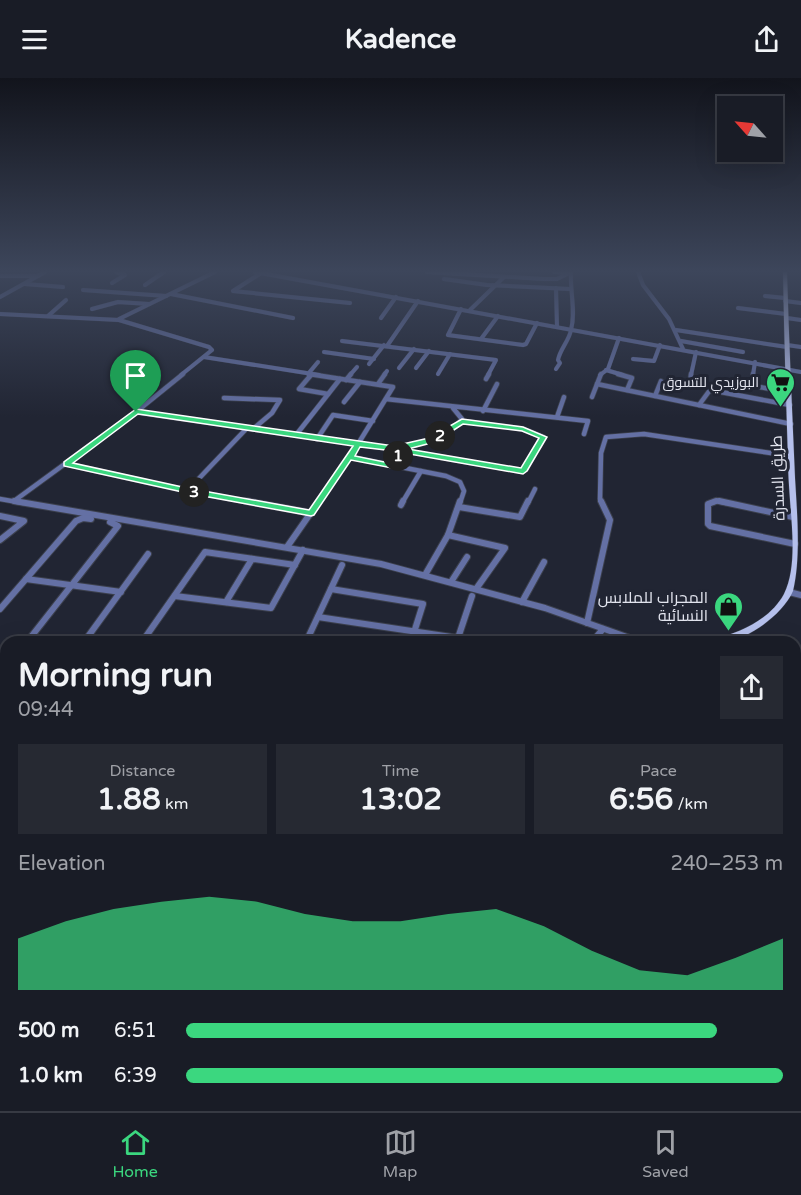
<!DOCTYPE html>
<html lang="en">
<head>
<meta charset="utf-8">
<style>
  :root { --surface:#191c26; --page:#262932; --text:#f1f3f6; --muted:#9fa1a7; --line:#373a43; --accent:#3bd77f }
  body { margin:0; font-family:"Varela Round",Cairo,sans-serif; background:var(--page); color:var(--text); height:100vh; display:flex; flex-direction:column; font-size:22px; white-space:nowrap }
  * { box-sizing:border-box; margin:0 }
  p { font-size:20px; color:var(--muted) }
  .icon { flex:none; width:33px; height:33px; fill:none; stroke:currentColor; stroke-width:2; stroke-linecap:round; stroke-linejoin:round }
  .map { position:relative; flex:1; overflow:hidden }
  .panel { position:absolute; left:0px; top:558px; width:801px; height:476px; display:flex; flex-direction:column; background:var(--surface); border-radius:18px 18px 0 0; box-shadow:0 6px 24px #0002,0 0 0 2px var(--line) }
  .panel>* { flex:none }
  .needle { width:39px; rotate:297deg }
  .fabs { position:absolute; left:717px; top:18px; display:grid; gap:12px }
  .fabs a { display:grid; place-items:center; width:66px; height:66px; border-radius:0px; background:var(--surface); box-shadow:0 6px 24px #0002,0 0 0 2px var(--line); font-size:30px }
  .pin { position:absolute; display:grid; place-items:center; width:51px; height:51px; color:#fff; margin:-62px -26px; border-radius:50% 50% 50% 0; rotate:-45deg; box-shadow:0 0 6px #0007 }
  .pin .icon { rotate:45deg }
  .km { position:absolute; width:30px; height:30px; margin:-15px; border-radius:50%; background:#222; color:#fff; font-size:16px; line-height:30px; text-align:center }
  .round { display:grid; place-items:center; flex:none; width:63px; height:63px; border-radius:0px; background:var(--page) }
  .head { display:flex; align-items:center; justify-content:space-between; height:102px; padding:0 18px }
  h1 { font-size:33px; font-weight:700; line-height:45px }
  .stats { display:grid; grid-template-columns:repeat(3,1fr); gap:9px; height:102px; padding:6px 18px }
  .stats div { display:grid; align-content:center; border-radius:0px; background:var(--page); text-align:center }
  .stats b { font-size:30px; font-weight:700 }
  .stats small { font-size:16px; font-weight:400 }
  .stats p { font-size:16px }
  .chart { height:168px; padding:12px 18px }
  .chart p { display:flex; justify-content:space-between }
  .chart svg { width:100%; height:108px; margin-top:6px; fill:var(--accent); opacity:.7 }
  ul { padding:0 18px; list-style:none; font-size:20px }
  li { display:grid; grid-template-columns:96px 72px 1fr; align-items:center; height:45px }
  li i { height:15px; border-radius:8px; background:var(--accent) }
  header { display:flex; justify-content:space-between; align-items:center; height:78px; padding:0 18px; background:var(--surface); font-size:27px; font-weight:700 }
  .dock { display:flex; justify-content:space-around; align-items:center; height:84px; border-top:2px solid var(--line); background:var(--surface); font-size:16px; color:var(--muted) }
  .dock a { display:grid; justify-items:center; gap:3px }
  .dock .active { color:var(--accent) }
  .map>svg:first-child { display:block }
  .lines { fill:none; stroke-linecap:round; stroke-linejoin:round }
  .minor-far4-casing { stroke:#3c404d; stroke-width:4.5 }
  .minor-far3-casing { stroke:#3c404d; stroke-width:6 }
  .minor-far2-casing { stroke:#3c404d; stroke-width:8 }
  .minor-far1-casing { stroke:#3c404d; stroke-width:9 }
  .minor-casing { stroke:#3c404d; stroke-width:10 }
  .major-casing { stroke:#3c404d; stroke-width:1 }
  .minor-far4 { stroke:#6470a4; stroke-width:4 }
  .minor-far3 { stroke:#6470a4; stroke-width:4.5 }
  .minor-far2 { stroke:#6470a4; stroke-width:6 }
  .minor-far1 { stroke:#6470a4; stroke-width:8 }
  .minor { stroke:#6470a4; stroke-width:9 }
  .major { fill:#b5c0ec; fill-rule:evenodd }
  .route { fill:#3bd77f; stroke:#fff; stroke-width:1.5; fill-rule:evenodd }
  .labels { text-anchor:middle; stroke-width:6; stroke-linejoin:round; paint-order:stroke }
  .far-poi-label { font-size:14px; fill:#e2e4ee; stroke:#212533; text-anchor:end }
  .street-label { font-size:16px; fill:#e2e4ee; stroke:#212533 }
  .poi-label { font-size:16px; fill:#e2e4ee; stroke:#212533; text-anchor:end }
</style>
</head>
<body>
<header><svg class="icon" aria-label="menu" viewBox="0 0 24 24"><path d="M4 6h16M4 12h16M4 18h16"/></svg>Kadence<svg class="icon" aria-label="share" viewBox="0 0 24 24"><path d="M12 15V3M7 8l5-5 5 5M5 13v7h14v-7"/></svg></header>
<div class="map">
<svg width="801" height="1033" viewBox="0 0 801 1033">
  <rect width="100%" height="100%" fill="#212533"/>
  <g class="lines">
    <defs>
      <g id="minor-far4">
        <polyline points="255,194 801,294"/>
        <polyline points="427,194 544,201 557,201 571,194"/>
        <path d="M554,194L571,195C570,214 576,234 571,252C569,263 560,271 558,282L560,285L556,291"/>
        <polyline points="638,194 643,207 669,241 683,271"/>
        <polyline points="261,195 233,213 350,225"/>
        <polyline points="0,198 38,198"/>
        <polyline points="444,201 487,207 570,211"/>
        <polyline points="112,205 125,197 116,194"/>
        <polyline points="25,206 63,209"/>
        <polyline points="145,207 164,194"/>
        <polyline points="556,210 557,249"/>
        <polyline points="83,212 166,218"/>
        <polyline points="171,216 293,240"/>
        <polyline points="765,218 785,220"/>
        <polyline points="0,219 45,194"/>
        <polyline points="785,223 801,225"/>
        <polyline points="738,230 786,236"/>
        <polyline points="92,231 118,224 149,226"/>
        <polyline points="461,231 448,257 523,267 526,266 537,245"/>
        <polyline points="470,232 504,199"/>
        <polyline points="0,236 119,242 209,269 212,272 181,297"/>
        <polyline points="48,238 66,222"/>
        <polyline points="381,240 396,219"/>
        <polyline points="787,240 801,242"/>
        <polyline points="119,241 215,194"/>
        <polyline points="676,252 787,269"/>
        <polyline points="481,261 498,238"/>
        <polyline points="342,263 496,282 488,297"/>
        <polyline points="681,263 743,274"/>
        <polyline points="787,267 801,269"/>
        <polyline points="387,268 418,223"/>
        <polyline points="324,274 374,281"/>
        <polyline points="204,279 319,297"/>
        <polyline points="633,281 654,283 660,267"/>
        <polyline points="369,286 384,267"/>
        <polyline points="399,290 414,271"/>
        <polyline points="416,290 429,273"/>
        <polyline points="606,292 623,297"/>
        <polyline points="308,296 318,284"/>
        <polyline points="438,296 450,276"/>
        <polyline points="350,297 357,289"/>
        <polyline points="384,297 387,293"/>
        <polyline points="600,297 608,291 619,260"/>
        <polyline points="691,297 696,274"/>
        <polyline points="753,297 755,284"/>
      </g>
      <g id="minor-far3">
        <polyline points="309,296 393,309 350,379 318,425"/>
        <polyline points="618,296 632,300 627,312"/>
        <polyline points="311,297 299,311 328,316"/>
        <polyline points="753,298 753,296"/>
        <polyline points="486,301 489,296"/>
        <polyline points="346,302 351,296"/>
        <polyline points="378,306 385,296"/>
        <polyline points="597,306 791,346"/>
        <polyline points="690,306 691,296"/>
        <polyline points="747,307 789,314"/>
        <polyline points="655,318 661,303"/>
        <polyline points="592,319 601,296"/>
        <polyline points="224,320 280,322 272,335 253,351"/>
        <polyline points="386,321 588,343 584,356"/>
        <polyline points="344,324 360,304"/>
        <polyline points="699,327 710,312 790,327"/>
        <polyline points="483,333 497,306"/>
        <polyline points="136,334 394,371 520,393 526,391 543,359 523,351 462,343"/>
        <polyline points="557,339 564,319"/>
        <polyline points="296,357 340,301"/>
        <polyline points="317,361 333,337 373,343"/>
        <path d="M401,370C422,366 449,360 462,341L453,330"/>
        <polyline points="350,379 446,398 460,404 464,413 460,425"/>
        <polyline points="67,386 187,413 254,425"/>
        <polyline points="392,388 402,372"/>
        <polyline points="187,413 247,350"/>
        <polyline points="0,421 23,425"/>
        <polyline points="14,423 136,334 183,296"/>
        <polyline points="402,425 421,393"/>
        <polyline points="528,425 535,411"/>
        <polyline points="602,425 600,421 601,375 606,359 644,356 791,378"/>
        <polyline points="711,425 717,423 726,425"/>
      </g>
      <g id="minor-far2">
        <polyline points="14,423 381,486 545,530 641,564"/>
        <polyline points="246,423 311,435"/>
        <polyline points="716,423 708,426 708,446 710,448 795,466"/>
        <polyline points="719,423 793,439"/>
        <polyline points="401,427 403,423"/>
        <polyline points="459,429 520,439 528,423"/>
        <polyline points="0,438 24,443 0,462"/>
        <polyline points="448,457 505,470 476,511"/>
        <polyline points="287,469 319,423"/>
        <polyline points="425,497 448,457 460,423"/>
        <polyline points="26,501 121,514"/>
        <polyline points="451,504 467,479"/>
        <polyline points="331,511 423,526 411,564"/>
        <polyline points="789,514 801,517"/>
        <polyline points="175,518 271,530 303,472"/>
        <polyline points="226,524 252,481"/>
        <polyline points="522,524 544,484"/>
        <polyline points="0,531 76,443 83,440 91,441"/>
        <polyline points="318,539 458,560 472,518"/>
        <polyline points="587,545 610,442 601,423"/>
        <polyline points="27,564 118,448 110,444"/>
        <polyline points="84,564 148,476"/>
        <polyline points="142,564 205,474 295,487"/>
        <polyline points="306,564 342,487"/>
        <polyline points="592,564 603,551"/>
      </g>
      <g id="minor-far1">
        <polyline points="0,589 6,590"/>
        <polyline points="0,616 6,610"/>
        <polyline points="795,619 801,622"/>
        <polyline points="0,648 6,650"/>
      </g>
      <g id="minor">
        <polyline points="0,799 6,794"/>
        <polyline points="795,845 801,848"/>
        <polyline points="0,873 6,872"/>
        <polyline points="0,948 6,942"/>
        <polyline points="0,1020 6,1014"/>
        <polyline points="540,1028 548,1033"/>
        <polyline points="145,1033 153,1028"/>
        <polyline points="367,1033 370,1028"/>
      </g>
      <g id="major">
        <path d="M783,194H787C789,263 792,331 795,400C797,434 801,480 793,513C783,536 750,560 726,564C721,565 716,564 712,564L713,562C740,554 770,542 784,516C797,490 792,450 790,422C789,408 788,394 788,381C786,319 784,256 783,194Z"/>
        <polygon points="522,1028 537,1028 535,1033 521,1033"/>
      </g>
    </defs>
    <use href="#minor-far4" class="minor-far4-casing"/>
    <use href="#minor-far3" class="minor-far3-casing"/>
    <use href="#minor-far2" class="minor-far2-casing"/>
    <use href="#minor-far1" class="minor-far1-casing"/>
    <use href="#minor" class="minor-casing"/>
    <use href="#major" class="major-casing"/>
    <use href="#minor-far4" class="minor-far4"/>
    <use href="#minor-far3" class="minor-far3"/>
    <use href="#minor-far2" class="minor-far2"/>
    <use href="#minor-far1" class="minor-far1"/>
    <use href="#minor" class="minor"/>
    <use href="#major" class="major"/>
  </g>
  <linearGradient id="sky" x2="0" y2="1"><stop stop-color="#12141c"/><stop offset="0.57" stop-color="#3d465b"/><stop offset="1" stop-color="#3d465b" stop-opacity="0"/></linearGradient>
  <rect width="801" height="339" fill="url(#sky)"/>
  <path class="route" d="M136,331L394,368L429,360L462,341L523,349L547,359L527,393L523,396L404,375L392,390L351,382L314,437L311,438L187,415L64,388V384ZM138,336L353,368L309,432L187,410L73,385ZM463,346L522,353L539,360L521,390L408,371L435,364ZM360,369L394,373L398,372L389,385L355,378Z"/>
  <defs>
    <symbol id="supermarket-pin" viewBox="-11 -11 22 30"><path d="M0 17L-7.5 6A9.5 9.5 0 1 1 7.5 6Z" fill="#3bd77f" stroke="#212533"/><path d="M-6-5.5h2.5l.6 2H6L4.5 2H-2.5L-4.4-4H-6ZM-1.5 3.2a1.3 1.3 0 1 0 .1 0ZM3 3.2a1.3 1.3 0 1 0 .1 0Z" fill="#111"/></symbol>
    <symbol id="shop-pin" viewBox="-11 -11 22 30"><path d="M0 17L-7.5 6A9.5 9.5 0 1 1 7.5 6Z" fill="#3bd77f" stroke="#212533"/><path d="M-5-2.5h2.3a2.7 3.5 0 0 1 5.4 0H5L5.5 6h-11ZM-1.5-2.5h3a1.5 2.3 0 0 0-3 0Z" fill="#111"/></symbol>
  </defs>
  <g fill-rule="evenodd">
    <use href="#supermarket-pin" x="764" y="288" width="33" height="45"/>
    <use href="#shop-pin" x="712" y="512" width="33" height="45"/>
  </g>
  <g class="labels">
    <g class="far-poi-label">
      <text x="759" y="309">البوزيدي للتسوق</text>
    </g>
    <g class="street-label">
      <text transform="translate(777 400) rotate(-92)" y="6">طريق السدرة</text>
    </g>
    <g class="poi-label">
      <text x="708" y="525">المجراب للملابس<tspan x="708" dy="18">النسائية</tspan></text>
    </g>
  </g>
</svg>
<div class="fabs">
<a><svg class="needle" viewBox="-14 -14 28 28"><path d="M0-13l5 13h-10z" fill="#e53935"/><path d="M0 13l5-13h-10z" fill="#9fa1a7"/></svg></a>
</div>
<div class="pin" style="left:136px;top:334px;background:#1e9e55"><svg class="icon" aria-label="arrive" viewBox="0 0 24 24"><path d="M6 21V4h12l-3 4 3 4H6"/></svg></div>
<b class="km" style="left:398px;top:378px">1</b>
<b class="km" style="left:440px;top:358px">2</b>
<b class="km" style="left:194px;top:414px">3</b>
<section class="panel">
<div class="head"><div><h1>Morning run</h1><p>09:44</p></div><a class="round"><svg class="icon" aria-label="share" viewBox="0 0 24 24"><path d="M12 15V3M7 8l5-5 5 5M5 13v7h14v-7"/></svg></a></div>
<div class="stats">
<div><p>Distance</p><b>1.88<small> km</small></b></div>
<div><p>Time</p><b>13:02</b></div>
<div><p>Pace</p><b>6:56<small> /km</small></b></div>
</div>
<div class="chart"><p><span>Elevation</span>240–253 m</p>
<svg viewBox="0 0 160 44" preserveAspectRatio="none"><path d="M0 44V23L10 16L20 11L30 8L40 6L50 8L60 13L70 16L80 16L90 13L100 11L110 18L120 28L130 36L140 38L150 31L160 23V44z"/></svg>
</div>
<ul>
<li><b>500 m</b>6:51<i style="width:89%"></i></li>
<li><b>1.0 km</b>6:39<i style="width:100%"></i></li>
</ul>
</section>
</div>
<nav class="dock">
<a class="active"><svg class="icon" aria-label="home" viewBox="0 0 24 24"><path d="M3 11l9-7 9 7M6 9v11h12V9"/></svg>Home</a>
<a><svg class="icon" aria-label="map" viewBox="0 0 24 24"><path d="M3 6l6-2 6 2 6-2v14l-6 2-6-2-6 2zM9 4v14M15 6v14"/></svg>Map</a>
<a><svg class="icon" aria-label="saved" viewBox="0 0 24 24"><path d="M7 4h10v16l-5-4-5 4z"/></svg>Saved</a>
</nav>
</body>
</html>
